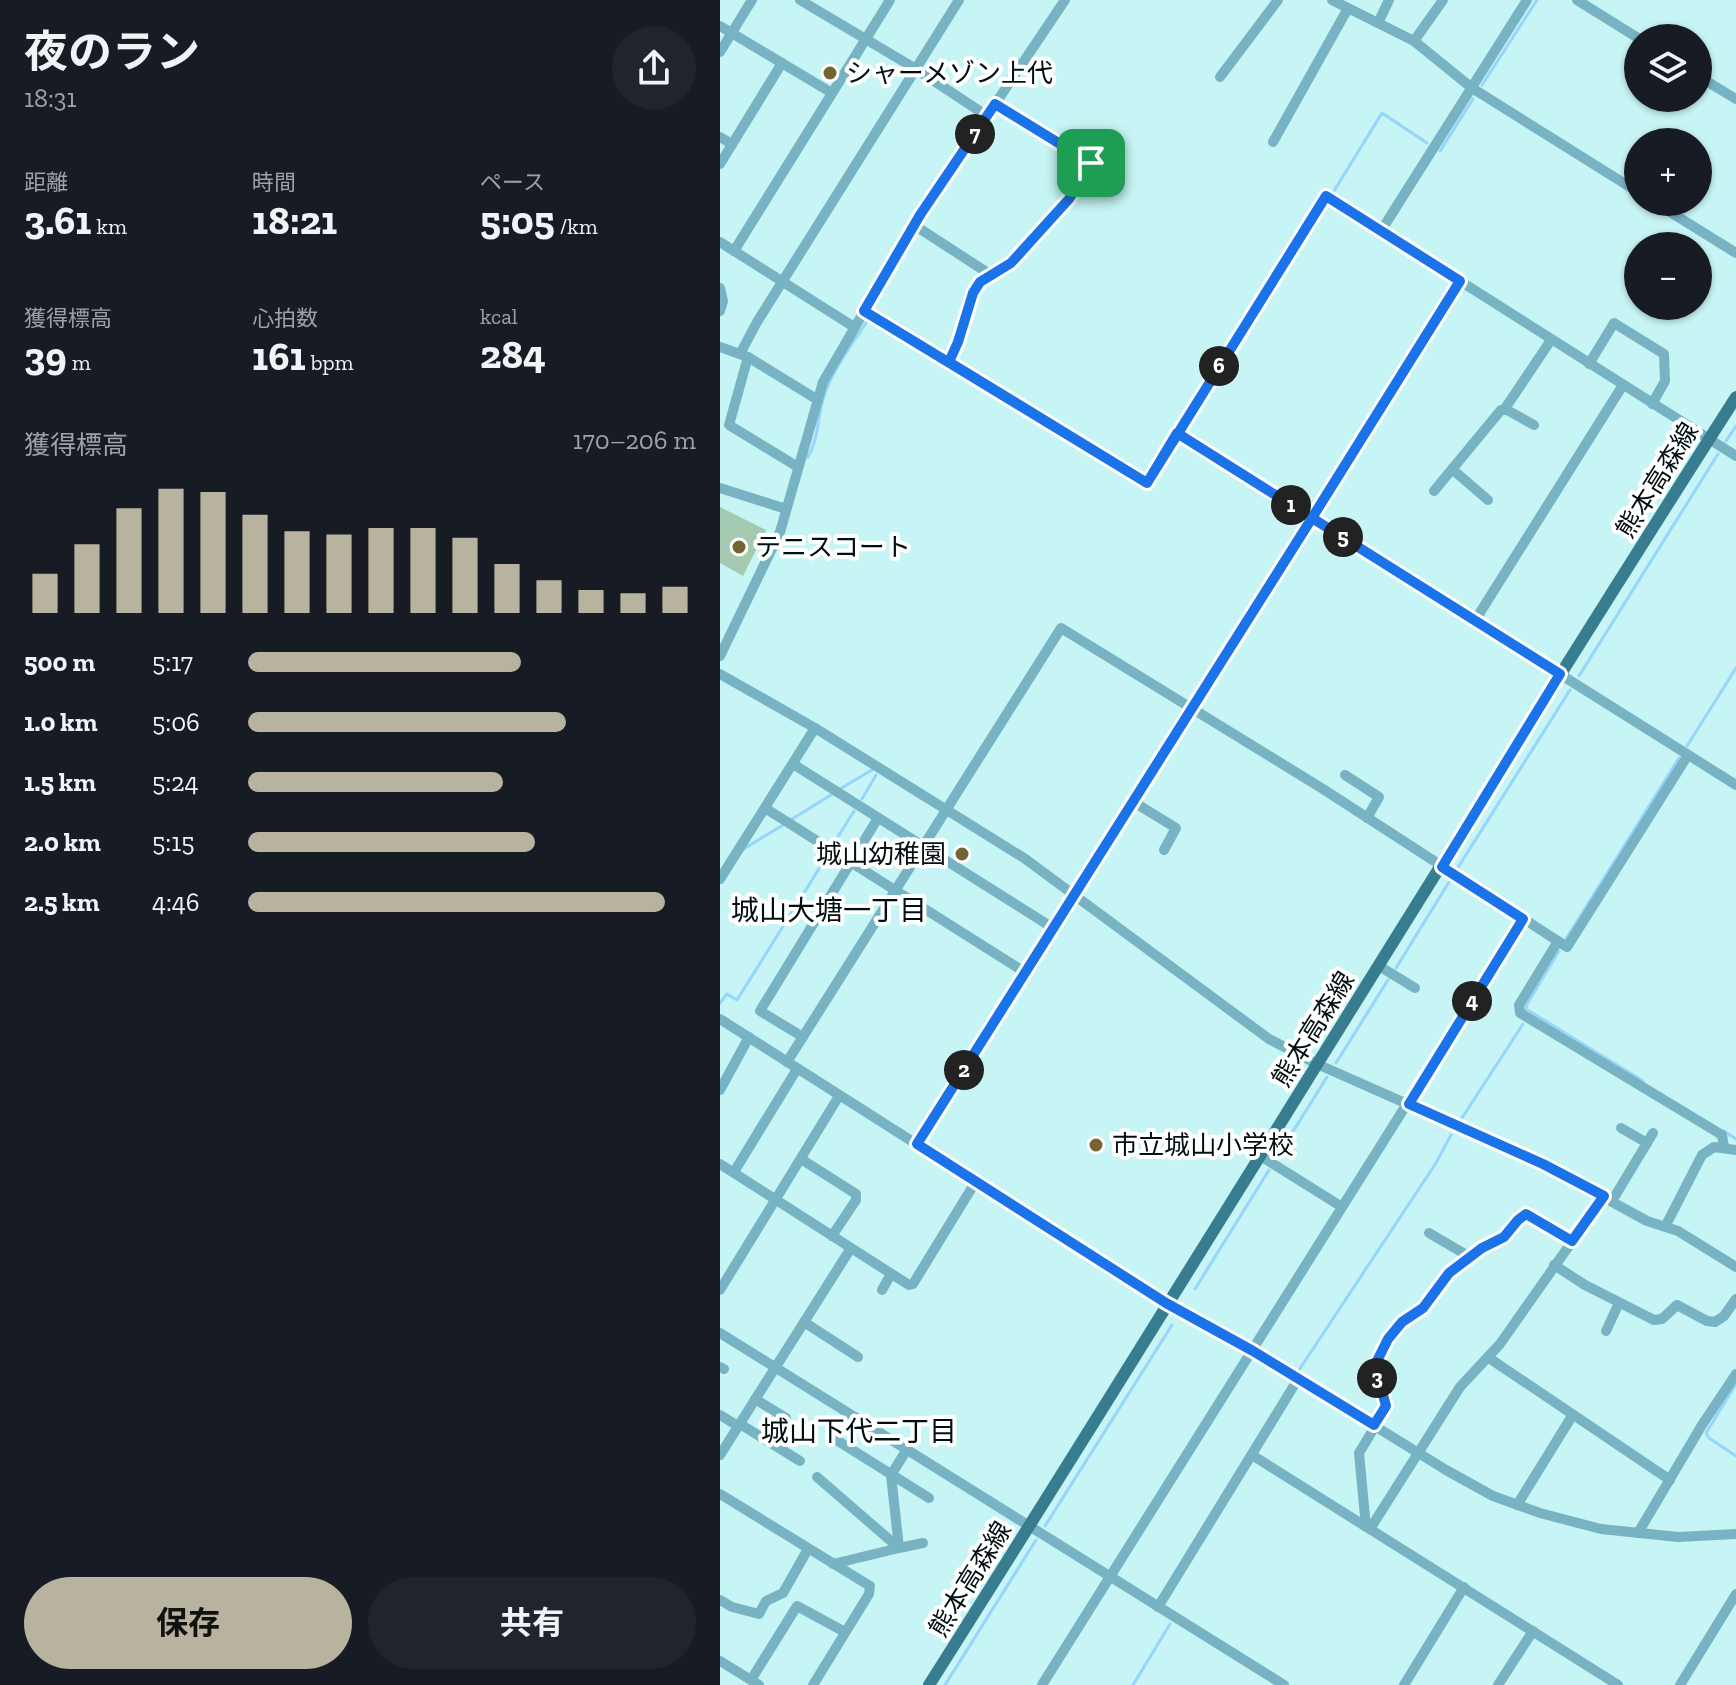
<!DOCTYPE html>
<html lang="ja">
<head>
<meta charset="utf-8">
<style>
  :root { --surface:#171b24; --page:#20242c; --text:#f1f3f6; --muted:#9ea1a6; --accent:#b8b39e }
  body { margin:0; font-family:"Zilla Slab","Noto Sans JP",serif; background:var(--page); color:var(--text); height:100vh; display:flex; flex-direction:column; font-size:30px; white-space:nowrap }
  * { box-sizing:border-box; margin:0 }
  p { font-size:26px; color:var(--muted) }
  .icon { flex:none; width:44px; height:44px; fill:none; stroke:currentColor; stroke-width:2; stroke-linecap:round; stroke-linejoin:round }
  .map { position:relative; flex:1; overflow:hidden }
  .drawer { display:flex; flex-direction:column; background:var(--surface); width:720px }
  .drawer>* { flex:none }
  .fabs { position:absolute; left:904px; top:24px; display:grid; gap:16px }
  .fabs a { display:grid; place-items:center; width:88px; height:88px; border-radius:50%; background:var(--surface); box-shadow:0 2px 6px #0004; font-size:40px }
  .pin { position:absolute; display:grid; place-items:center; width:68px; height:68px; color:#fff; margin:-34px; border-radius:16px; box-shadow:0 4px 12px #0006 }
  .km { position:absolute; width:40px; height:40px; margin:-20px; border-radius:50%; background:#222; color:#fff; font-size:22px; line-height:40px; text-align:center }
  .round { display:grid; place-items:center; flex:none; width:84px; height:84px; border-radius:42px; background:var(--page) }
  .overview { display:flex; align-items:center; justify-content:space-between; height:136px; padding:0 24px }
  h1 { font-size:44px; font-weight:700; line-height:60px }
  .stats { display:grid; grid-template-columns:repeat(3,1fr); gap:12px; height:136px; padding:8px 24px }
  .stats div { display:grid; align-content:center }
  .stats b { font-size:40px; font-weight:700 }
  .stats small { font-size:22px; font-weight:400 }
  .stats p { font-size:22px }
  .chart { height:224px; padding:16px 24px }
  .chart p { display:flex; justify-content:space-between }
  .chart svg { width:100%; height:144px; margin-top:8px; stroke:var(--accent); stroke-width:6 }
  .action { display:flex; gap:16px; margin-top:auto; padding:16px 24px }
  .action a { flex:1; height:92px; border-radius:48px; background:var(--accent); color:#111; font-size:32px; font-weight:700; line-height:92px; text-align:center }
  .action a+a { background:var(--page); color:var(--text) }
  ul { padding:0 24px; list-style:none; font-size:26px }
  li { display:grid; grid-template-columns:128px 96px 1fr; align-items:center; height:60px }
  li i { height:20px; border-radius:10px; background:var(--accent) }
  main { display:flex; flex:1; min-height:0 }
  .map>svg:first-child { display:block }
  .pitch { fill:#a3c9b0 }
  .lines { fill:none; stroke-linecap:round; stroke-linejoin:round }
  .stream { stroke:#95d5fe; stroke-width:3 }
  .minor { stroke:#78b3c4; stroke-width:10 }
  .major { stroke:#377d8f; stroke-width:12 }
  .route-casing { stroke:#fff; stroke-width:16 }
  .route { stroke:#1a73e8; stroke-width:10 }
  .poi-dot { fill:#726532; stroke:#fff; stroke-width:3 }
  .labels { text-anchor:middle; stroke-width:8; stroke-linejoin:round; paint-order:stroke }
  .poi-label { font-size:26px; fill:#020f10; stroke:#fff; text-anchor:start }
  .street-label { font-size:26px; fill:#020f10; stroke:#fff }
  .neighbourhood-label { font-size:28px; fill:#020f10; stroke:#fff }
</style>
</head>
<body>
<main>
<section class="drawer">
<div class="overview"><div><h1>夜のラン</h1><p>18:31</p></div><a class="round"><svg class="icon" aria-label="share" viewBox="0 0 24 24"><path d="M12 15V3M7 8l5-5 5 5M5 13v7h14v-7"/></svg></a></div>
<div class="stats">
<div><p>距離</p><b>3.61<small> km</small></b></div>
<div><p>時間</p><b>18:21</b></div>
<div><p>ペース</p><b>5:05<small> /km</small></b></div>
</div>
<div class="stats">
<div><p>獲得標高</p><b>39<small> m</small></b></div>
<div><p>心拍数</p><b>161<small> bpm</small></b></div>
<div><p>kcal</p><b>284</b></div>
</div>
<div class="chart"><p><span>獲得標高</span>170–206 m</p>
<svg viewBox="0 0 160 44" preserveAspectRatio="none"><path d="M5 44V32M15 44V23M25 44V12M35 44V6M45 44V7M55 44V14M65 44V19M75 44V20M85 44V18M95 44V18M105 44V21M115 44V29M125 44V34M135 44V37M145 44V38M155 44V36"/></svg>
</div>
<ul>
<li><b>500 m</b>5:17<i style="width:61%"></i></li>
<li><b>1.0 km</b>5:06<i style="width:71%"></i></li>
<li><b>1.5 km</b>5:24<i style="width:57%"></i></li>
<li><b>2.0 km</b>5:15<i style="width:64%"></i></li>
<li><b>2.5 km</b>4:46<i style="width:93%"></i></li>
</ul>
<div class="action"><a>保存</a><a>共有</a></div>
</section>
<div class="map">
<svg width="1016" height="1685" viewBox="0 0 1016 1685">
  <rect width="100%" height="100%" fill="#c7f4f4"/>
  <polygon class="pitch" points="0,507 46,530 23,576 0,563"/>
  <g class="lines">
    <g class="stream">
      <polyline points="762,85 817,0"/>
      <polyline points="720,151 753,99"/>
      <polyline points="614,191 662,113 707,143"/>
      <polyline points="301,412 318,423"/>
      <polyline points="475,416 587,236"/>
      <polyline points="1006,441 1016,426"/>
      <path d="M88,457C99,438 97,417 104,396C113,369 132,344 148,320L289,405"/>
      <polyline points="859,676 998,454"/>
      <polyline points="967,746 1016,668"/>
      <polyline points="120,789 155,768"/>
      <polyline points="142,799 156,775"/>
      <polyline points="69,821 114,793"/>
      <polyline points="114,843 134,811"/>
      <polyline points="22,850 63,825"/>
      <polyline points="737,869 850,690"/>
      <polyline points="846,939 959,758"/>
      <polyline points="839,951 807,1004 806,1009 923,1081"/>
      <polyline points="676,968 729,882"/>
      <polyline points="0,1003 7,994 17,1000 107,856"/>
      <polyline points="616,1063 668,980"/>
      <polyline points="740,1121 803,1024"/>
      <polyline points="1004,1131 1016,1139"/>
      <polyline points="557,1157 607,1077"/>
      <polyline points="475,1289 549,1170"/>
      <polyline points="577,1373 716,1163 731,1135"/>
      <polyline points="1016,1384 986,1433 989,1438 1016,1456"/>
      <polyline points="325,1526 452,1325"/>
      <polyline points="225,1685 316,1540"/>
      <polyline points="413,1685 450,1624"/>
    </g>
    <g class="minor">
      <polyline points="80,0 196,69 267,116"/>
      <polyline points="612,0 694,41 752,88 918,192"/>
      <polyline points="857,0 918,38"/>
      <polyline points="658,23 669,0"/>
      <polyline points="0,26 112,93"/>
      <polyline points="694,41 723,0"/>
      <polyline points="0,52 32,0"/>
      <polyline points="978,76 1016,99"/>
      <polyline points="500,77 558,0"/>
      <polyline points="0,137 12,144"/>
      <polyline points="553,142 627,10"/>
      <polyline points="0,164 62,63"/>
      <polyline points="934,202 1016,253"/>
      <polyline points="194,225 268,273 273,274"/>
      <polyline points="661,231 807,0"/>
      <polyline points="0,242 134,327"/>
      <polyline points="14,251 170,0"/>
      <polyline points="0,288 3,301 0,311"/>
      <polyline points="144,311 427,483 606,196 1016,456"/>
      <polyline points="0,347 28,357 9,425 78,467"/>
      <polyline points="20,354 37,322 239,0"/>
      <polyline points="28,357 98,400"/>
      <polyline points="229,362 238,342 253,293 260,282 291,263 349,199 371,163 275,104"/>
      <polyline points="869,364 894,323 944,354 945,381 932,404"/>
      <polyline points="784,410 831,340"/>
      <polyline points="457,433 1016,785"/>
      <polyline points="732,469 768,500"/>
      <polyline points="0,488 66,509"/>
      <polyline points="714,491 781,410 787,410 814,425"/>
      <polyline points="756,619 903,385"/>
      <polyline points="0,656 60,532 103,382 198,219 345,0"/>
      <polyline points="0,674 95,728 304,858 549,1039 597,1064 823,1164 927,1221 958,1231 1016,1267"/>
      <polyline points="73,764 333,928"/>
      <polyline points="625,775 659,797 647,818"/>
      <polyline points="412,801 456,828 444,850"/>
      <polyline points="45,808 306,973"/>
      <polyline points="0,879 95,728"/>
      <polyline points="838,941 799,1005 800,1013 1002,1135 1004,1147"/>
      <polyline points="659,966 695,988"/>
      <polyline points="0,1019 446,1303 533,1351 726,1470 773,1496 820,1513 881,1529 958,1537 1016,1534"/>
      <polyline points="83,1037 40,1011 158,818"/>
      <polyline points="67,1062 341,628 603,789 847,947 968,755"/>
      <polyline points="0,1090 29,1037"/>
      <polyline points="901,1128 927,1143"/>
      <polyline points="197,1144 740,281"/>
      <polyline points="539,1155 622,1207"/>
      <polyline points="81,1159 136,1194 136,1200 112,1236"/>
      <polyline points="0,1164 189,1285 193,1284 256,1181"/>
      <polyline points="14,1172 77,1069"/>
      <polyline points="892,1201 933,1133"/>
      <polyline points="946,1225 982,1155 994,1147 1016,1150"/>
      <polyline points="709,1233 750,1257"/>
      <polyline points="834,1265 865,1285 934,1320 942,1319 957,1305 987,1321 995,1322 1004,1316 1016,1299"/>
      <polyline points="0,1290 119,1096"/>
      <polyline points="162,1290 171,1274"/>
      <polyline points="84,1322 138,1357"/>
      <polyline points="886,1331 899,1303"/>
      <polyline points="0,1333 564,1685"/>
      <polyline points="769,1358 950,1480"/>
      <polyline points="0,1367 4,1369"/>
      <polyline points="35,1399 66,1418"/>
      <polyline points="0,1415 18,1426"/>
      <polyline points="20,1424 80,1461"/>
      <polyline points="110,1436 209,1498"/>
      <polyline points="0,1455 131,1248"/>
      <polyline points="532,1455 898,1685"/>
      <polyline points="97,1477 179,1548 203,1543"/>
      <polyline points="0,1494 150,1586 149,1594 93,1685"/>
      <polyline points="797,1505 852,1416"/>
      <polyline points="646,1527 639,1453 665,1410 655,1365 668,1339 682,1322 708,1302 729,1273 762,1248 784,1237 803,1215 816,1218 852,1241"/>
      <polyline points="650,1529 740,1387 780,1344 884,1196"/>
      <polyline points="918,1533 982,1425 1016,1374"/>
      <polyline points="113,1564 179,1548 171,1475 186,1451"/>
      <polyline points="0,1600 12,1607 39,1614 46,1601 63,1593 88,1549"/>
      <polyline points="438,1607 578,1379"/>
      <polyline points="0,1661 39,1685"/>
      <polyline points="31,1680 77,1606 125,1632"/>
      <polyline points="322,1685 803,919"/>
      <polyline points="684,1685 744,1587"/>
      <polyline points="778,1685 813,1631"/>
      <polyline points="960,1685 1016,1594"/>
    </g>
    <path class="major" d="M209,1685C480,1257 743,824 1016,397"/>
  </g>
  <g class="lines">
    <defs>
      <polyline id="route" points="371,163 349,199 291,263 260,282 253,293 238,342 229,362 427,483 457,433 592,518 197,1144 446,1303 533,1351 654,1425 666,1406 655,1365 668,1339 682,1322 703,1308 729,1273 762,1248 784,1237 798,1220 806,1214 852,1241 884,1196 823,1164 689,1104 803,919 722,867 840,674 592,518 740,281 606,196 427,483 144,311 200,215 275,104 371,163"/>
    </defs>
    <use href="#route" class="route-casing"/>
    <use href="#route" class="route"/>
  </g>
  <g class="poi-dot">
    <circle cx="110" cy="73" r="8"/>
    <circle cx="19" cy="547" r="8"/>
    <circle cx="242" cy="854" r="8"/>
    <circle cx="376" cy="1145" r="8"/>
  </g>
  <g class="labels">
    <g class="poi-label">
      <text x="126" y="82">シャーメゾン上代</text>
      <text x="35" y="556">テニスコート</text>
      <text x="226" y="863" text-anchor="end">城山幼稚園</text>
      <text x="392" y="1154">市立城山小学校</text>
    </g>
    <g class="street-label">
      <text transform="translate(937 480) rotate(-58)" y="9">熊本高森線</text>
      <text transform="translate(593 1029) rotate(-58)" y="9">熊本高森線</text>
      <text transform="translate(250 1579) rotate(-58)" y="9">熊本高森線</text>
    </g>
    <g class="neighbourhood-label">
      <text x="109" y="920">城山大塘一丁目</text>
      <text x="139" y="1441">城山下代二丁目</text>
    </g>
  </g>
</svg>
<div class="fabs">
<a><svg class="icon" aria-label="layers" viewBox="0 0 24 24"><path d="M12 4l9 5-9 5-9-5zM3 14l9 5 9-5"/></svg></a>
<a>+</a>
<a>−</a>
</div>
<div class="pin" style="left:371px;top:163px;background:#1e9e55"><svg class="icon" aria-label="arrive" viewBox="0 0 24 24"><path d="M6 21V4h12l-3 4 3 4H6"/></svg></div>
<b class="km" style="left:571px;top:505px">1</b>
<b class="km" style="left:244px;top:1070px">2</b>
<b class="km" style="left:657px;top:1378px">3</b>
<b class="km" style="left:752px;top:1001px">4</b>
<b class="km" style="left:623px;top:537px">5</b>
<b class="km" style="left:499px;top:366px">6</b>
<b class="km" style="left:255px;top:134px">7</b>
</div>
</main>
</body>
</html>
